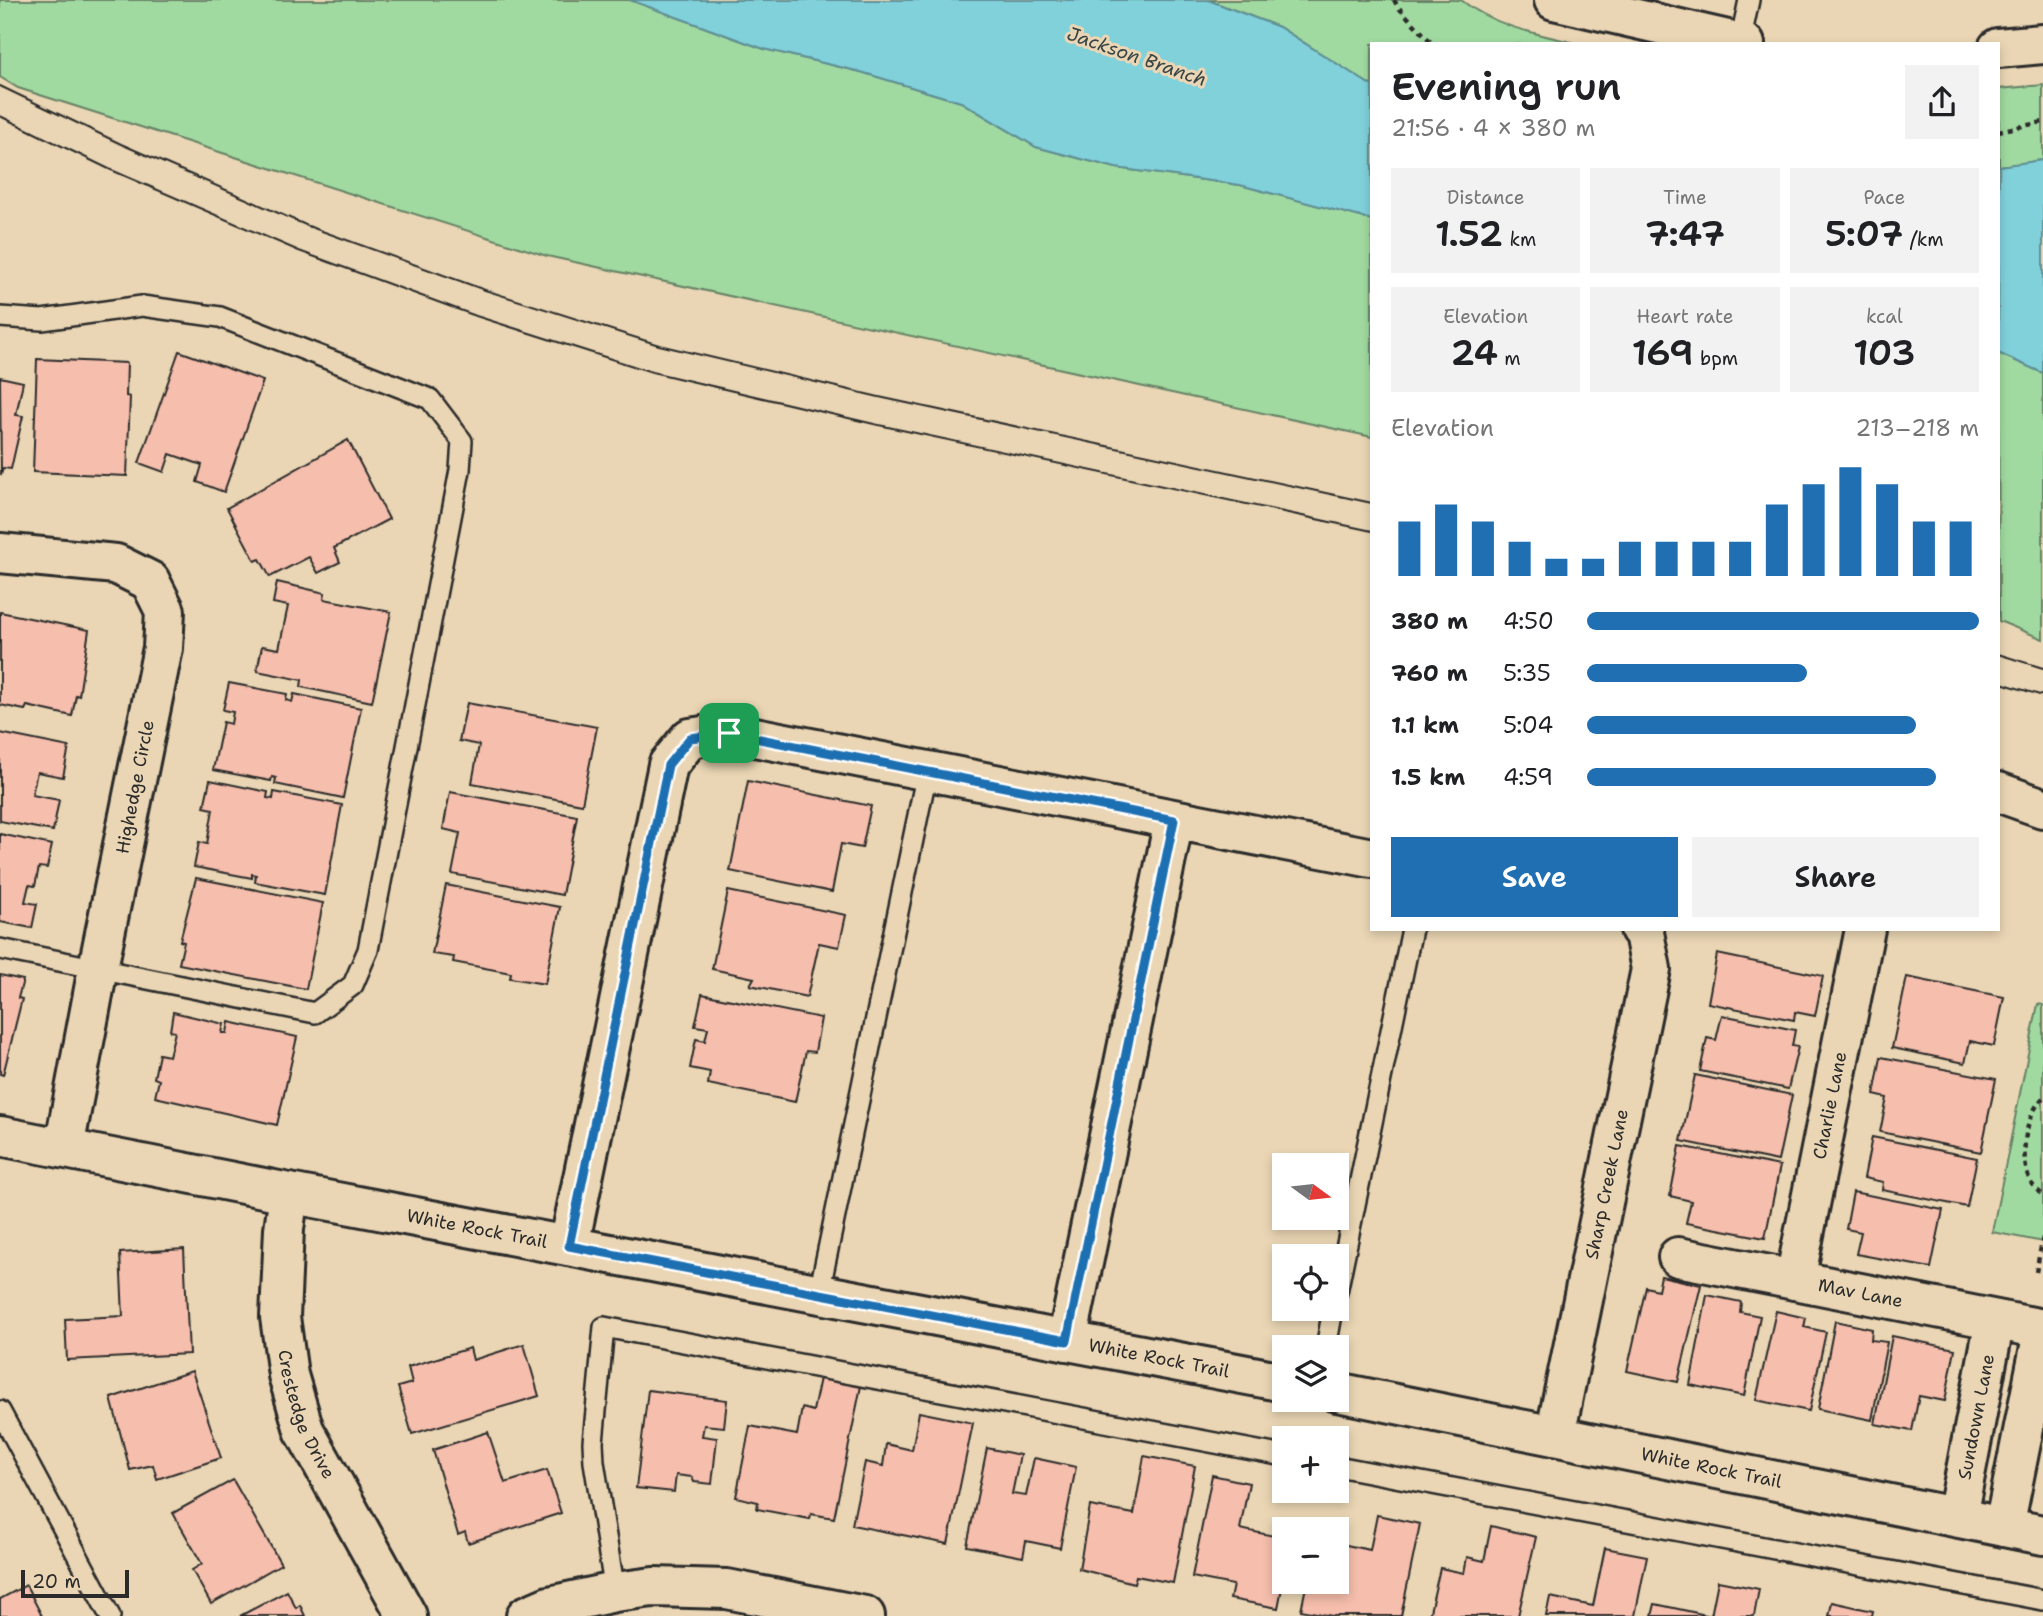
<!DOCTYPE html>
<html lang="en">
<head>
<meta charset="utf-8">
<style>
  :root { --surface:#fff; --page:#f2f2f2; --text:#202124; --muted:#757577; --accent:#1f6fb2 }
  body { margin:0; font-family:"Shantell Sans",sans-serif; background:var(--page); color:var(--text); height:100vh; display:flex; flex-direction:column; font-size:26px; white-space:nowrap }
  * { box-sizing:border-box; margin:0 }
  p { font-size:23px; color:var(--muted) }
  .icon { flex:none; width:38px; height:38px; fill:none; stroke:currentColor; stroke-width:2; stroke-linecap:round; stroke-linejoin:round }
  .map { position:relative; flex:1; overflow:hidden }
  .details { position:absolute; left:1370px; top:42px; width:630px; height:889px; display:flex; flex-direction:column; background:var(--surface); border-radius:0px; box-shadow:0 4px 10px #0003 }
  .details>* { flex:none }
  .needle { width:46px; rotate:105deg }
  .tools { position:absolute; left:1272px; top:1153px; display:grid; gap:14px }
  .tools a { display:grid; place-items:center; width:77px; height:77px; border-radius:0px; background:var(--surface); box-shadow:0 4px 10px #0003; font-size:35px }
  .scale { position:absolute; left:21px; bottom:18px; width:108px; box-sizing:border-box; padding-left:7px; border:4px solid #2b2b2b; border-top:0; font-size:19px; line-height:24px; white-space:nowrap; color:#2b2b2b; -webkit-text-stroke:5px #ead6b4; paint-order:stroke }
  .pin { position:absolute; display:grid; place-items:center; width:60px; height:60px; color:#fff; margin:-30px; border-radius:14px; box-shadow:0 4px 10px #0006 }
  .round { display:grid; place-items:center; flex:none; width:74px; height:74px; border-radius:0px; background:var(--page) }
  .summary { display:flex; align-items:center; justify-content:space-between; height:119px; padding:0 21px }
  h1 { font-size:38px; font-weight:600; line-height:52px }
  .stats { display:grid; grid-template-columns:repeat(3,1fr); gap:10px; height:119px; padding:7px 21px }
  .stats div { display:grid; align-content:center; border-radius:0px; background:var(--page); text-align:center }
  .stats b { font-size:35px; font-weight:600 }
  .stats small { font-size:19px; font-weight:400 }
  .stats p { font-size:19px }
  .chart { height:196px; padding:14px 21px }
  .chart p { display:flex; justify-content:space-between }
  .chart svg { width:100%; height:126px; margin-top:7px; stroke:var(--accent); stroke-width:6 }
  .action { display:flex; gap:14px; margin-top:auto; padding:14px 21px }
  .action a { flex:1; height:80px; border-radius:0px; background:var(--accent); color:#fff; font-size:28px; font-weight:600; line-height:80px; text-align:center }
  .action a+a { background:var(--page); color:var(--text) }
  ul { padding:0 21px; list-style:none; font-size:23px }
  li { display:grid; grid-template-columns:112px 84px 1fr; align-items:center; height:52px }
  li i { height:18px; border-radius:9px; background:var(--accent) }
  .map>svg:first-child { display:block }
  .green { fill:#a1daa0; stroke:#668266; stroke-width:2 }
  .water { fill:#81d1db; stroke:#5f8f95; stroke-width:2 }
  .building { fill:#f6beac; stroke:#2b2b2b; stroke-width:2 }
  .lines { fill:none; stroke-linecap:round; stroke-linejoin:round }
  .lane-casing { stroke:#2b2b2b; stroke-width:24 }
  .street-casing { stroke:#2b2b2b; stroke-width:44 }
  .secondary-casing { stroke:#2b2b2b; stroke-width:44 }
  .path { stroke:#2b2b2b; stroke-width:4.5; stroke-dasharray:5 5; stroke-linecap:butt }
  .lane { stroke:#ead6b4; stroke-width:19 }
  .street { stroke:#ead6b4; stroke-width:38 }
  .secondary { stroke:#ead6b4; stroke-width:38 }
  .tram { stroke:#2b2b2b; stroke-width:2 }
  .route-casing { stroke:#fff; stroke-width:14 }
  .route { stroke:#1f6fb2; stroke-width:9 }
  .labels { text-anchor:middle; stroke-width:6; stroke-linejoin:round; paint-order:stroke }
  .street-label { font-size:18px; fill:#2b2b2b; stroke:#ead6b4 }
  .water-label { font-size:19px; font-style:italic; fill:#384445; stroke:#ead6b4 }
</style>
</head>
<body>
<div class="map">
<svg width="2043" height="1616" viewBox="0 0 2043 1616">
  <rect width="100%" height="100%" fill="#ead6b4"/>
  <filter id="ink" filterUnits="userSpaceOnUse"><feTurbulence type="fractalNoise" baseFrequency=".0143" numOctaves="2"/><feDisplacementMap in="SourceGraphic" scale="14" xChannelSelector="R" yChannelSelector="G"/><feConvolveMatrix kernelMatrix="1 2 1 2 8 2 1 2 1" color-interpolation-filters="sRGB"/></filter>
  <g filter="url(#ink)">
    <g class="green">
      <polygon points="0,0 630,0 764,49 861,72 961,102 1036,147 1116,168 1240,185 1372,220 1372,437 547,256 18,88 0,77"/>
      <path d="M1208,0H1461C1495,27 1538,34 1580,44H1372V86L1279,27Z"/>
      <polygon points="2043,85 2043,160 1999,166 1999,89"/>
      <polygon points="1998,353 2043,373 2043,639 1999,621"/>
      <polygon points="2038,1004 2043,1005 2043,1242 1992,1232"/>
    </g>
    <g class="water">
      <polygon points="630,0 1208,0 1279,27 1372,86 1372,220 1240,185 1116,168 1036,147 961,102 861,72 764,49"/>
      <polygon points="2043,160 2043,373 1998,353 1999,166"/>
    </g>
    <g class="building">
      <polygon points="179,351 263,381 224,492 197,482 202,465 170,454 164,472 139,463"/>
      <polygon points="37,359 127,363 126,396 130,397 127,476 33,472"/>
      <polygon points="0,377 23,382 16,415 23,416 11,469 3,468 1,475"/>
      <polygon points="348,440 389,519 334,548 340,562 318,573 309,557 270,577 260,559 255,561 227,508"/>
      <polygon points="277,582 325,593 324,599 391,612 372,702 301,687 302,680 257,671 262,646 279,649 288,606 273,603"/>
      <polygon points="0,612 89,630 79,696 76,695 72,716 27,706 25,710 0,705"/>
      <polygon points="229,683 287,694 286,700 292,702 294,694 361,708 343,798 275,784 276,778 272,777 271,781 213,770 223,722 231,724 233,712 223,710"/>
      <polygon points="467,703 597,727 582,804 472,783 479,745 459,741"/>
      <polygon points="0,733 69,747 63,777 37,772 32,795 59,800 53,831 0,821"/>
      <polygon points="210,780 268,792 267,798 273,799 274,792 342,805 325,895 255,882 256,875 252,874 252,878 194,867 199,842 207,844 213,809 204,807"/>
      <polygon points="748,781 871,806 862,848 841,844 832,892 730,871"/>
      <polygon points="450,792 577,816 562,895 452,874 460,833 443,829"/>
      <polygon points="0,834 52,845 47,868 39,867 35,886 29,885 25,902 37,904 32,928 0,922"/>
      <polygon points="196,878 323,903 306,989 179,964 184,942 180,941"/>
      <polygon points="446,885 560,907 545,984 510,978 511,973 453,962 454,957 432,954"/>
      <polygon points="728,891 846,915 839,947 819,943 807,997 750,985 754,978 712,969"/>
      <polygon points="1717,954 1823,976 1815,1016 1795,1012 1794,1020 1708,1003"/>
      <polygon points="0,975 23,980 18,998 22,999 3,1075 0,1074"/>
      <polygon points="1907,977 2004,997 1994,1046 1970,1041 1965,1063 1892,1048"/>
      <polygon points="702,994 821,1018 815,1052 806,1051 795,1102 708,1084 710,1072 690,1068 696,1039 705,1041 708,1028 695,1026"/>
      <polygon points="173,1012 224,1024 222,1033 227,1033 229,1022 297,1037 277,1125 155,1097 159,1080 154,1078 159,1054 169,1056 175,1032 170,1031"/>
      <polygon points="1722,1015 1795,1030 1792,1046 1798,1047 1788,1089 1700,1071 1707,1038 1716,1040"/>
      <polygon points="1881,1057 1996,1079 1981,1152 1880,1132 1887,1098 1874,1095"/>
      <polygon points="1695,1075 1792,1095 1778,1161 1681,1141"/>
      <polygon points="1872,1137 1977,1158 1967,1207 1882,1190 1883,1182 1864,1178"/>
      <polygon points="1680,1146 1780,1166 1765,1238 1686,1223 1691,1201 1670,1196"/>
      <polygon points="1853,1192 1943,1210 1931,1268 1856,1254 1861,1232 1846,1229"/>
      <polygon points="184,1249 189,1354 67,1360 65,1319 123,1316 120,1253"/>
      <polygon points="1661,1276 1701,1285 1678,1382 1627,1371 1646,1287 1658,1290"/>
      <polygon points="1707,1295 1741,1302 1740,1312 1760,1316 1744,1396 1690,1385"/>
      <polygon points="1776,1311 1806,1318 1804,1327 1826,1332 1809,1411 1756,1400"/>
      <polygon points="1835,1321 1872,1329 1871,1340 1887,1342 1872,1420 1818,1409"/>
      <polygon points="1892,1336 1955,1349 1945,1401 1919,1396 1912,1431 1875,1424"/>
      <polygon points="524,1344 539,1396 412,1434 398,1387 412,1383 408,1367 470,1348 473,1360"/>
      <polygon points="192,1371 221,1458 157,1479 153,1465 130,1470 111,1398"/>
      <polygon points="820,1378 861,1386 834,1518 811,1514 810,1519 757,1509 758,1502 736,1497 750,1426 797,1435 802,1408 813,1411"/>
      <polygon points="648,1390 727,1400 724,1427 704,1425 702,1436 717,1438 712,1484 694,1482 692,1477 676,1475 674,1492 636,1488"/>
      <polygon points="919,1412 973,1423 948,1544 852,1525 865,1462 883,1466 886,1444 912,1450"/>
      <polygon points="488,1432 505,1483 547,1470 561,1513 468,1543 465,1532 458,1535 433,1450"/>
      <polygon points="987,1448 1020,1455 1012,1494 1026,1496 1034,1458 1076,1467 1060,1548 1026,1541 1023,1557 967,1546"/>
      <polygon points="1144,1456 1195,1466 1173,1583 1136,1576 1134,1583 1079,1569 1090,1506 1134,1514"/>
      <polygon points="1212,1475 1249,1483 1240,1529 1284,1538 1284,1578 1278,1608 1230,1599 1233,1585 1192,1577"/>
      <polygon points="233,1480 281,1564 211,1604 192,1570 202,1564 173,1513"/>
      <polygon points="1377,1515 1420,1524 1401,1616 1332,1616 1301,1610 1307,1582 1337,1582 1337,1543 1370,1550"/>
      <polygon points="1491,1526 1536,1537 1518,1616 1429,1616 1440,1568 1464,1573 1467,1557 1484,1561"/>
      <polygon points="1605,1548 1647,1556 1635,1616 1546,1616 1550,1597 1593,1606"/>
      <polygon points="1718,1581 1759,1589 1754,1616 1652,1616 1655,1604 1711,1616"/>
      <polygon points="26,1585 42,1616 0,1616 0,1599"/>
      <polygon points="287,1591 296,1608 300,1605 305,1616 240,1616"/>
      <polygon points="1832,1602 1873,1611 1872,1616 1829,1616"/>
    </g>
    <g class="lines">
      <defs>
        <g id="lane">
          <polyline points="1740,43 1749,0"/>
          <polyline points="0,317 42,320 142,306 220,317 430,399 462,441 460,470 368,950 353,985 315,1013 0,949"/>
          <polyline points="1337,1292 1412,929"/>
          <polyline points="819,1293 927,772"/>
          <polyline points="1326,1348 1333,1309"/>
          <polyline points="0,1411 110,1616"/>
          <polyline points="1337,1466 2043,1600"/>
          <polyline points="615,1592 594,1462 593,1442 604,1327 1284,1456"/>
        </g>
        <g id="street">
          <polyline points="1554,0 1745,44"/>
          <polyline points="1998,48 2043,44"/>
          <polyline points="0,553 116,564 150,581 165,611 163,648 98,968 64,1148"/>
          <polyline points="1998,792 2043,808"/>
          <path id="s1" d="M289,1193L284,1229L280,1317L288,1375L304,1430L407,1616"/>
          <polyline points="569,1246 668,765 690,738 729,732 1372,858"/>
          <path id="s2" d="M1678,1257L2043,1329"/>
          <path id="s3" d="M1795,1280L1865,929"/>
          <polyline points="1067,1341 1174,820"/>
          <path id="s4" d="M1555,1436L1651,969L1644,933L1640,929"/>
          <path id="s5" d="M1957,1517L1995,1320"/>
          <polyline points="2004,1527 2043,1332"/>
          <polyline points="526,1616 549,1606 615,1592 653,1587 727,1589 865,1616"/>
        </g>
        <g id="secondary">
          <path id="s6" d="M0,1136L289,1193L1284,1382"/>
          <path id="s7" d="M1337,1392L2043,1535"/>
        </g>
      </defs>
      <use href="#lane" class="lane-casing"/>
      <use href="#street" class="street-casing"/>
      <use href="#secondary" class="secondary-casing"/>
      <g class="path">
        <polyline points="1394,0 1398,7 1433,44"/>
        <polyline points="1998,131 2043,122"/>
        <path d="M2043,1098C2024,1117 2019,1159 2031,1183C2034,1187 2039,1192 2043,1195"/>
        <polyline points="2036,1272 2043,1237"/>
      </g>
      <use href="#lane" class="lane"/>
      <use href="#street" class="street"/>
      <use href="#secondary" class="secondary"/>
      <g class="tram">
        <polyline points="0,86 121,144 308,226 485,290 659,345 879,397 1372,503"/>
        <polyline points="0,116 109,169 299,251 476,316 652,372 874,424 1372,531"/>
        <polyline points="1998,654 2043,668"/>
        <polyline points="1998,682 2043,696"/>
      </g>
    </g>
  </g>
  <g class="lines" filter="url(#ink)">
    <defs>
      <polygon id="route" points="729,733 1174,820 1067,1341 569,1246 668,765 690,738"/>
    </defs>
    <use href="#route" class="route-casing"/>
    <use href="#route" class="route"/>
  </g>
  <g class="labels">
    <g class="street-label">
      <text transform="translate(135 787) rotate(-79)" y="6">Highedge Circle</text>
      <text dy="6" stroke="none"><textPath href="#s3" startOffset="178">Charlie Lane</textPath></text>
      <text dy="6" stroke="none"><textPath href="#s4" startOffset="257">Sharp Creek Lane</textPath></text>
      <text dy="6" stroke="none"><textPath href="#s6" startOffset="486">White Rock Trail</textPath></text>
      <text dy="6" stroke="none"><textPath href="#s2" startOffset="186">Mav Lane</textPath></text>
      <text dy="6" stroke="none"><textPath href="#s6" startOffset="1180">White Rock Trail</textPath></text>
      <text dy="6" stroke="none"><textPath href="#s1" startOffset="226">Crestedge Drive</textPath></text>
      <text dy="6" stroke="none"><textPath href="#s5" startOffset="102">Sundown Lane</textPath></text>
      <text dy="6" stroke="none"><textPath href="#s7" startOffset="382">White Rock Trail</textPath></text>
    </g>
    <g class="water-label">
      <text transform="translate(1137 56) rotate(19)" y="7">Jackson Branch</text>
    </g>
  </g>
</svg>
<div class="tools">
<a><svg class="needle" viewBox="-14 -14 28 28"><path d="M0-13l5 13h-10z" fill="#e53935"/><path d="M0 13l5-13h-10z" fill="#757577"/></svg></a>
<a><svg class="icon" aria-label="locate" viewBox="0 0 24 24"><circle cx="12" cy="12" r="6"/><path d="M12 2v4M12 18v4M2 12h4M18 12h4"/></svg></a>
<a><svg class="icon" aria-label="layers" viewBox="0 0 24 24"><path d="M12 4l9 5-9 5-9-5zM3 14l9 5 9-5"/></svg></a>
<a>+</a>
<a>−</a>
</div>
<div class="scale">20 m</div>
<div class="pin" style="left:729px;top:733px;background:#1e9e55"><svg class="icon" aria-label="arrive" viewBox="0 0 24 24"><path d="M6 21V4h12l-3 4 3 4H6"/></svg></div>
<section class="details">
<div class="summary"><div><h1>Evening run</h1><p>21:56 · 4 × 380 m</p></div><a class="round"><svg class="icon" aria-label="share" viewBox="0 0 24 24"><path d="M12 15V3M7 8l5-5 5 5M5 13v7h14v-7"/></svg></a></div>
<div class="stats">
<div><p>Distance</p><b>1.52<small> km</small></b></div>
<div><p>Time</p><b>7:47</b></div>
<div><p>Pace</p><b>5:07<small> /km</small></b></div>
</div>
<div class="stats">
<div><p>Elevation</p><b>24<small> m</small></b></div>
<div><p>Heart rate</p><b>169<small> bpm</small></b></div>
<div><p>kcal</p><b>103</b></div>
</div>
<div class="chart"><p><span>Elevation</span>213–218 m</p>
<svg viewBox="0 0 160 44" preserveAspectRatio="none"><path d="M5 44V25M15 44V19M25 44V25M35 44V32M45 44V38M55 44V38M65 44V32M75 44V32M85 44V32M95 44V32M105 44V19M115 44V12M125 44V6M135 44V12M145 44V25M155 44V25"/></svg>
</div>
<ul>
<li><b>380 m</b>4:50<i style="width:100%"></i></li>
<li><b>760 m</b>5:35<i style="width:56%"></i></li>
<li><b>1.1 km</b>5:04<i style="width:84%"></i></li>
<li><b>1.5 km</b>4:59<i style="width:89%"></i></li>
</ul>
<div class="action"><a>Save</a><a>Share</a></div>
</section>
</div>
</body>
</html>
